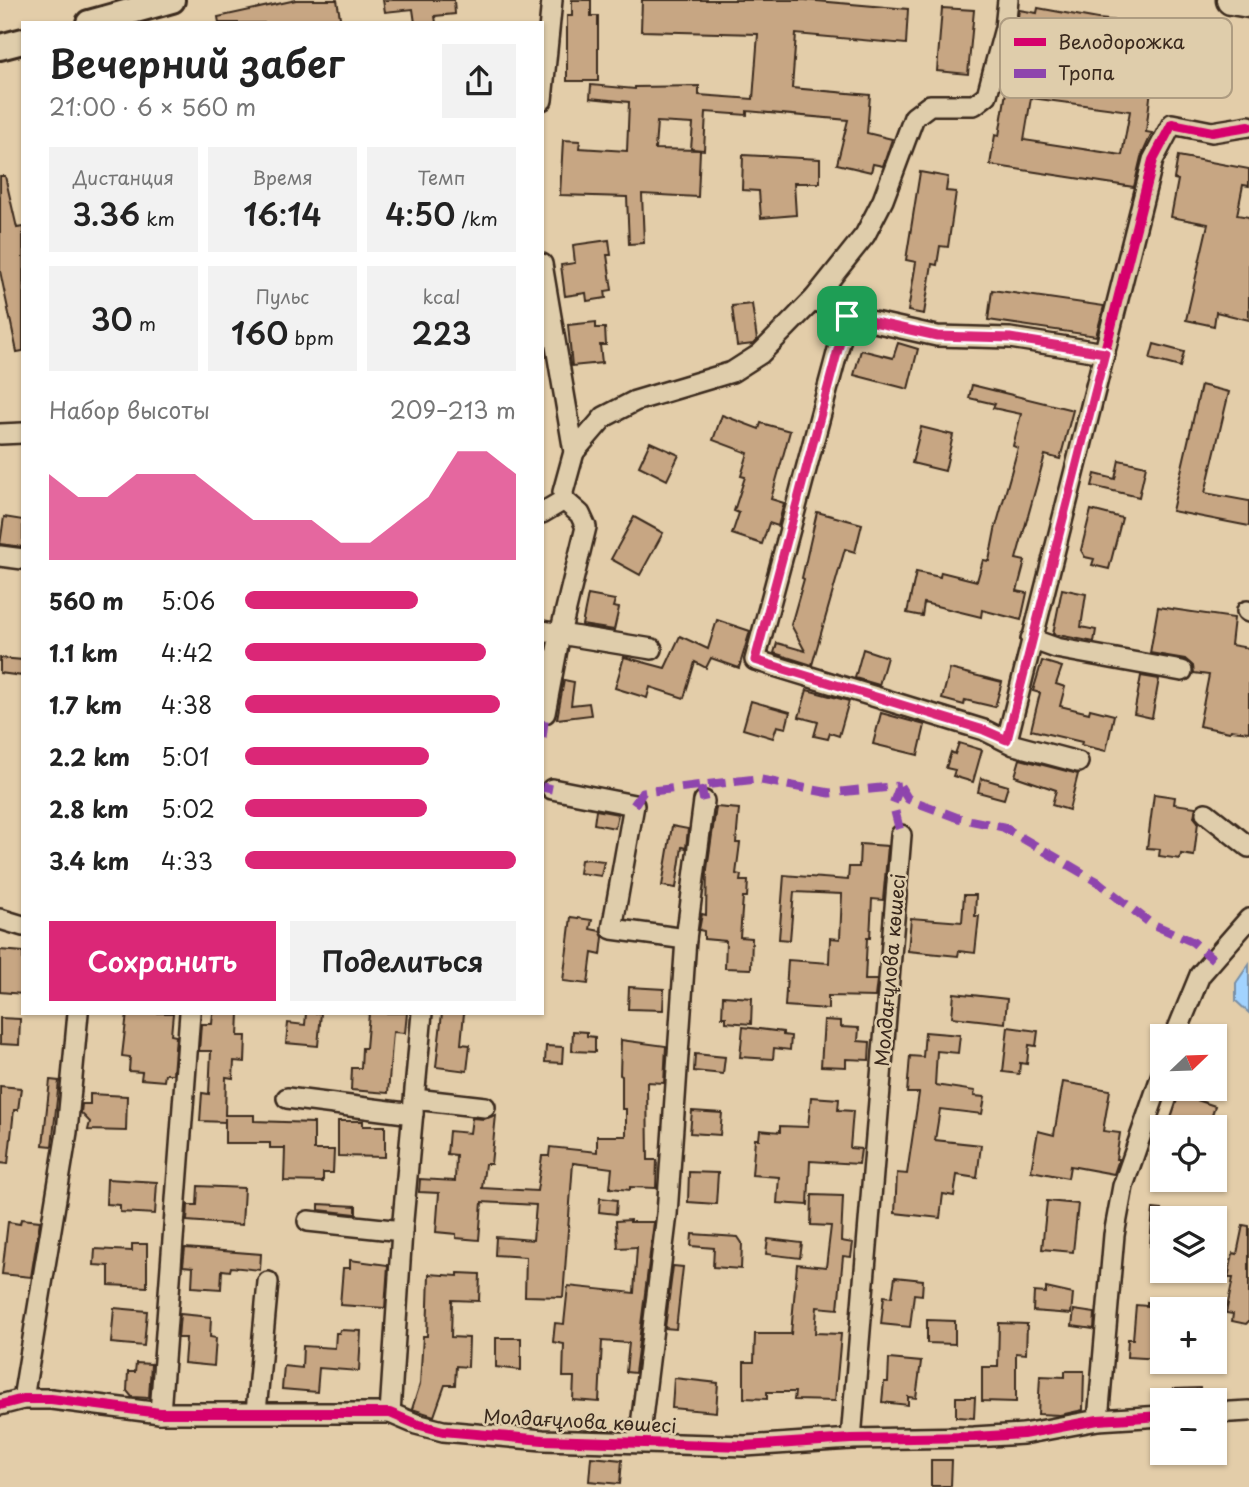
<!DOCTYPE html>
<html lang="ru">
<head>
<meta charset="utf-8">
<style>
  :root { --surface:#fff; --page:#f2f2f2; --text:#222; --muted:#767676; --accent:#db2777 }
  body { margin:0; font-family:"Playpen Sans",sans-serif; background:var(--page); color:var(--text); height:100vh; display:flex; flex-direction:column; font-size:26px; white-space:nowrap }
  * { box-sizing:border-box; margin:0 }
  p { font-size:23px; color:var(--muted) }
  .icon { flex:none; width:38px; height:38px; fill:none; stroke:currentColor; stroke-width:2; stroke-linecap:round; stroke-linejoin:round }
  .map { position:relative; flex:1; overflow:hidden }
  .drawer { position:absolute; left:21px; top:21px; width:523px; height:994px; display:flex; flex-direction:column; background:var(--surface); border-radius:0px; box-shadow:0 2px 5px #0004 }
  .drawer>* { flex:none }
  .needle { width:46px; rotate:67deg }
  .tools { position:absolute; left:1150px; top:1024px; display:grid; gap:14px }
  .tools a { display:grid; place-items:center; width:77px; height:77px; border-radius:0px; background:var(--surface); box-shadow:0 2px 5px #0004; font-size:35px }
  .pin { position:absolute; display:grid; place-items:center; width:60px; height:60px; color:#fff; margin:-30px; border-radius:14px; box-shadow:0 4px 10px #0006 }
  .round { display:grid; place-items:center; flex:none; width:74px; height:74px; border-radius:0px; background:var(--page) }
  .summary { display:flex; align-items:center; justify-content:space-between; height:119px; padding:0 28px }
  h1 { font-size:38px; font-weight:600; line-height:52px }
  .figures { display:grid; grid-template-columns:repeat(3,1fr); gap:10px; height:119px; padding:7px 28px }
  .figures div { display:grid; align-content:center; border-radius:0px; background:var(--page); text-align:center }
  .figures b { font-size:30px; font-weight:600 }
  .figures small { font-size:19px; font-weight:400 }
  .figures p { font-size:19px }
  .chart { height:196px; padding:14px 28px }
  .chart p { display:flex; justify-content:space-between }
  .chart svg { width:100%; height:126px; margin-top:7px; fill:var(--accent); opacity:.7 }
  .cta { display:flex; gap:14px; margin-top:auto; padding:14px 28px }
  .cta a { flex:1; height:80px; border-radius:0px; background:var(--accent); color:#fff; font-size:28px; font-weight:600; line-height:80px; text-align:center }
  .cta a+a { background:var(--page); color:var(--text) }
  ul { padding:0 28px; list-style:none; font-size:23px }
  li { display:grid; grid-template-columns:112px 84px 1fr; align-items:center; height:52px }
  li i { height:18px; border-radius:9px; background:var(--accent) }
  .map>svg:first-child { display:block }
  .water { fill:#a2d3ff; stroke:#798fa5; stroke-width:2 }
  .building { fill:#c7a683; stroke:#3b2a1e; stroke-width:2; fill-rule:evenodd }
  .lines { fill:none; stroke-linecap:round; stroke-linejoin:round }
  .minor-casing { stroke:#3b2a1e; stroke-width:24 }
  .major-casing { stroke:#3b2a1e; stroke-width:30 }
  .highway-casing { stroke:#3b2a1e; stroke-width:33 }
  .minor { stroke:#dfcdab; stroke-width:19 }
  .major { stroke:#dfcdab; stroke-width:24 }
  .highway { stroke:#dfcdab; stroke-width:28 }
  .quiet { stroke:#8e44ad; stroke-width:9; stroke-dasharray:18 9; stroke-linecap:butt }
  .cycleway-casing { stroke:#dfcdab; stroke-width:15 }
  .cycleway { stroke:#d6006c; stroke-width:10 }
  .route-casing { stroke:#fff; stroke-width:14 }
  .route { stroke:#db2777; stroke-width:9 }
  .labels { text-anchor:middle; stroke-width:5; stroke-linejoin:round; paint-order:stroke }
  .street-label { font-size:19px; fill:#3b2a1e; stroke:#dfcdab }
  .key { fill:#dfcdab; stroke:#ae9c81; stroke-width:2 }
  .key-label { font-size:19px; fill:#3b2a1e }
</style>
</head>
<body>
<div class="map">
<svg width="1249" height="1487" viewBox="0 0 1249 1487">
  <rect width="100%" height="100%" fill="#e3cda9"/>
  <filter id="ink" filterUnits="userSpaceOnUse"><feTurbulence type="fractalNoise" baseFrequency=".0143" numOctaves="2"/><feDisplacementMap in="SourceGraphic" scale="14" xChannelSelector="R" yChannelSelector="G"/><feConvolveMatrix kernelMatrix="1 2 1 2 8 2 1 2 1" color-interpolation-filters="sRGB"/></filter>
  <g filter="url(#ink)">
    <polygon class="water" points="1249,964 1249,1013 1236,1001 1236,983"/>
    <g class="building">
      <polygon points="296,0 337,0 341,23 219,23 218,17"/>
      <polygon points="383,0 454,0 455,14 435,16 436,23 415,23 413,9 385,12"/>
      <polygon points="572,0 591,0 591,16 598,16 598,81 567,81 567,16 572,16"/>
      <polygon points="642,0 805,0 908,9 906,44 796,34 792,88 870,95 867,133 892,139 883,166 873,164 871,172 837,164 848,120 747,111 747,115 706,112 704,150 691,149 693,124 657,122 655,149 700,150 698,197 642,194 644,243 629,244 627,197 560,195 563,140 580,141 579,148 627,151 629,102 590,98 591,85 635,89 635,87 699,86 699,95 753,99 758,34 641,31"/>
      <polygon points="942,8 974,10 968,74 937,71"/>
      <path d="M1038,8L1098,19L1184,27L1183,30L1217,34L1215,47L1182,43L1181,48L1134,43L1128,77L1152,80L1146,132L1152,133L1141,157L1134,187L990,165L995,135L999,136L1019,10L1037,13ZM1031,98L1130,111L1122,155L1024,140Z"/>
      <polygon points="743,155 820,159 820,183 794,183 796,215 761,218 759,191 742,190"/>
      <polygon points="1178,156 1249,169 1249,186 1243,185 1237,215 1249,217 1249,320 1216,312 1214,326 1186,320 1208,224 1171,217 1178,180 1174,179"/>
      <polygon points="920,172 948,177 946,191 956,192 948,247 940,246 937,265 932,264 924,314 908,311 916,262 906,260"/>
      <polygon points="0,176 5,176 17,228 23,227 23,351 17,352 0,271"/>
      <polygon points="609,240 611,255 607,255 612,290 605,291 606,298 587,301 586,293 565,296 561,265 575,263 573,245"/>
      <polygon points="992,290 1104,306 1096,336 988,320"/>
      <polygon points="752,304 757,340 753,344 737,346 732,306"/>
      <polygon points="596,322 596,328 605,328 606,345 600,345 602,363 572,366 568,325"/>
      <polygon points="898,343 918,349 908,389 854,375 861,350 893,358"/>
      <polygon points="1154,344 1184,352 1180,367 1150,359"/>
      <polygon points="972,385 1073,410 1060,459 1045,455 1016,559 1025,561 1017,591 1027,593 1021,620 982,610 981,617 924,603 922,616 907,613 916,572 940,577 941,572 977,581 983,560 989,561 995,530 1018,448 1013,446 1021,414 993,408 995,404 969,398"/>
      <polygon points="1201,385 1229,392 1205,493 1249,501 1249,526 1172,511"/>
      <polygon points="722,415 759,429 761,423 790,431 771,499 784,503 778,526 769,523 762,544 732,534 739,513 734,511 745,477 741,476 748,453 713,440"/>
      <polygon points="921,427 953,435 945,471 912,463"/>
      <polygon points="650,442 679,455 667,480 639,466"/>
      <polygon points="1119,460 1146,466 1139,497 1092,486 1095,474 1115,479"/>
      <polygon points="1091,510 1122,518 1109,569 1092,565 1094,559 1085,557 1081,550"/>
      <polygon points="817,512 862,524 855,552 845,549 812,665 774,653 777,643 805,651 791,625 804,579 802,578"/>
      <polygon points="4,517 23,520 23,547 0,544"/>
      <polygon points="634,517 663,533 640,575 611,559"/>
      <polygon points="1062,589 1086,594 1081,627 1096,630 1094,642 1053,634"/>
      <polygon points="588,595 615,600 613,607 619,608 614,630 582,625"/>
      <polygon points="1158,607 1234,618 1231,645 1249,648 1249,732 1231,730 1230,732 1199,726 1209,675 1194,673 1193,666 1185,659 1150,653"/>
      <polygon points="717,620 750,631 739,668 711,658 706,668 695,662 684,698 650,687 647,698 615,688 624,657 665,668 680,636 708,649"/>
      <polygon points="863,649 887,657 879,685 855,678"/>
      <polygon points="0,658 23,660 23,676 0,673"/>
      <polygon points="1042,661 1062,667 1056,684 1065,687 1060,706 1089,713 1090,709 1114,715 1106,751 1081,745 1082,742 1031,730 1040,693 1033,691"/>
      <polygon points="950,669 1002,682 995,707 965,700 964,705 942,699"/>
      <polygon points="1141,676 1159,679 1152,718 1134,714"/>
      <polygon points="564,680 574,682 571,705 589,703 591,715 557,719"/>
      <polygon points="807,690 849,701 839,736 830,733 828,739 814,736 818,722 799,717"/>
      <polygon points="751,701 790,712 786,728 777,726 773,738 743,729"/>
      <polygon points="881,713 925,725 918,755 873,744"/>
      <polygon points="959,743 982,750 973,782 953,776 955,770 946,768 951,752 955,754"/>
      <polygon points="1020,759 1078,774 1069,810 1052,805 1056,790 1015,776"/>
      <polygon points="981,778 1008,786 1004,799 978,792"/>
      <polygon points="1154,794 1175,797 1174,804 1196,807 1194,817 1198,822 1194,856 1181,854 1180,859 1159,856 1160,849 1147,848"/>
      <polygon points="716,807 739,809 736,843 740,843 736,874 741,875 740,881 748,881 747,897 743,897 740,937 752,938 751,969 725,968 726,941 704,939 704,931 699,930 702,914 706,915 707,869"/>
      <polygon points="596,810 618,814 615,828 594,824"/>
      <polygon points="672,826 688,829 686,848 682,847 676,888 662,886"/>
      <polygon points="860,844 888,846 883,900 872,899 870,938 867,938 865,980 877,980 875,997 828,996 828,1009 785,1006 788,960 829,963 830,938 840,939 842,894 794,892 790,940 779,939 784,875 848,880 849,867 859,867"/>
      <polygon points="587,859 604,861 601,876 579,873 581,860"/>
      <polygon points="964,895 976,895 975,916 979,916 975,953 959,951 958,956 908,951 911,918 962,922"/>
      <polygon points="571,917 592,920 590,929 600,931 603,937 601,955 592,953 588,984 563,981"/>
      <polygon points="0,950 23,952 23,994 0,992"/>
      <polygon points="629,987 664,989 663,1010 628,1009"/>
      <polygon points="954,993 1007,999 1005,1023 952,1017"/>
      <polygon points="723,996 752,998 751,1024 726,1022 726,1017 722,1017"/>
      <polygon points="127,1013 173,1013 171,1035 176,1036 173,1074 165,1074 164,1081 141,1079 142,1072 129,1071 130,1057 122,1056"/>
      <polygon points="213,1013 239,1013 238,1036 246,1036 245,1062 234,1061 233,1078 226,1077 225,1115 254,1115 254,1121 314,1123 314,1150 334,1150 333,1173 323,1173 323,1182 284,1181 285,1148 270,1148 270,1143 225,1143 225,1118 225,1122 200,1121 202,1093 209,1094 211,1051 199,1051 201,1024 212,1024"/>
      <polygon points="306,1013 321,1013 318,1046 286,1043 288,1023 305,1025"/>
      <polygon points="369,1013 407,1013 405,1033 393,1032 388,1093 351,1090 352,1068 361,1068 362,1048 366,1048"/>
      <polygon points="442,1013 464,1013 461,1044 470,1045 467,1071 436,1067"/>
      <polygon points="0,1018 20,1019 19,1045 0,1044"/>
      <polygon points="824,1020 841,1021 841,1027 859,1028 858,1041 870,1042 869,1060 846,1059 846,1067 821,1066"/>
      <polygon points="743,1027 783,1032 783,1035 791,1036 790,1050 774,1048 773,1059 740,1057"/>
      <polygon points="1008,1027 1038,1031 1036,1046 1029,1045 1027,1064 1020,1063 1019,1074 1003,1072"/>
      <polygon points="573,1031 587,1032 587,1036 595,1037 595,1052 572,1051"/>
      <polygon points="925,1032 960,1035 958,1053 937,1051 935,1085 975,1091 974,1096 985,1097 982,1114 940,1109 935,1140 981,1145 977,1178 957,1175 954,1196 943,1194 940,1218 895,1213 897,1173 907,1174 919,1093 907,1093 910,1056 923,1057"/>
      <polygon points="621,1040 666,1046 664,1083 647,1082 648,1160 657,1160 656,1188 630,1187 630,1190 610,1188 612,1168 573,1163 563,1297 525,1296 526,1257 495,1255 496,1237 533,1240 536,1205 482,1202 479,1240 456,1238 456,1234 436,1232 439,1193 419,1192 420,1179 455,1181 456,1155 447,1154 449,1131 470,1133 472,1118 484,1119 496,1115 491,1164 485,1164 482,1188 537,1191 542,1156 549,1156 550,1147 597,1152 597,1136 626,1136 626,1109 622,1109 622,1076 620,1075"/>
      <polygon points="546,1046 563,1047 562,1063 545,1062"/>
      <polygon points="695,1054 725,1057 723,1074 694,1071"/>
      <polygon points="50,1080 59,1081 52,1146 43,1145"/>
      <polygon points="1063,1082 1110,1090 1103,1131 1120,1133 1116,1159 1119,1159 1114,1174 1070,1166 1068,1178 1031,1171 1038,1131 1054,1135"/>
      <polygon points="0,1086 21,1088 18,1110 14,1110 8,1164 0,1163"/>
      <polygon points="90,1094 127,1096 126,1131 88,1130 90,1122 81,1113 82,1104 90,1104"/>
      <polygon points="1179,1094 1215,1106 1208,1127 1168,1127"/>
      <polygon points="811,1097 839,1099 838,1110 853,1111 850,1148 861,1149 859,1164 810,1161 808,1205 777,1203 779,1177 752,1175 755,1139 759,1139 760,1130 780,1132 780,1126 808,1127"/>
      <polygon points="692,1111 722,1113 720,1135 690,1133"/>
      <polygon points="338,1121 363,1121 363,1126 385,1126 385,1157 338,1156"/>
      <polygon points="689,1172 718,1173 716,1204 688,1202"/>
      <polygon points="107,1179 157,1182 155,1214 120,1212 120,1205 106,1204"/>
      <polygon points="198,1186 244,1188 242,1225 187,1221 188,1205 197,1205"/>
      <polygon points="812,1195 843,1196 841,1241 853,1243 851,1257 843,1256 838,1309 817,1307 815,1333 841,1334 835,1401 794,1400 795,1392 767,1392 767,1399 744,1398 744,1362 754,1362 755,1334 791,1334 797,1264 826,1267 831,1226 811,1225"/>
      <polygon points="600,1198 617,1200 616,1214 599,1212"/>
      <polygon points="1047,1201 1078,1204 1073,1252 1042,1249"/>
      <polygon points="319,1204 356,1206 356,1214 319,1210"/>
      <polygon points="1153,1209 1162,1210 1162,1247 1150,1246"/>
      <polygon points="21,1219 40,1221 31,1277 2,1274 8,1222 20,1224"/>
      <polygon points="630,1220 630,1222 654,1222 635,1373 626,1372 629,1343 602,1341 599,1402 573,1400 574,1377 563,1377 564,1344 553,1342 555,1323 564,1324 568,1286 634,1293 637,1247 618,1248 616,1221"/>
      <polygon points="1243,1225 1249,1226 1249,1321 1246,1324 1232,1321 1233,1314 1226,1313 1233,1278 1228,1278 1233,1253 1237,1254"/>
      <polygon points="692,1234 738,1237 742,1243 741,1269 713,1267 714,1248 691,1246"/>
      <polygon points="768,1239 802,1243 800,1258 766,1254"/>
      <polygon points="132,1244 147,1244 147,1287 109,1285 109,1266 94,1265 95,1249 132,1251"/>
      <polygon points="185,1248 261,1254 260,1270 231,1267 230,1271 222,1270 221,1289 192,1287 193,1267 183,1266"/>
      <polygon points="350,1260 388,1265 385,1308 340,1305 343,1268 350,1268"/>
      <polygon points="673,1266 683,1267 676,1329 665,1328"/>
      <polygon points="458,1273 480,1274 479,1301 452,1300 451,1337 469,1338 468,1367 456,1366 455,1385 445,1385 434,1416 412,1409 420,1384 423,1336 427,1336 429,1274 458,1276"/>
      <polygon points="895,1277 923,1280 922,1295 914,1294 910,1327 881,1324 884,1296 892,1297"/>
      <polygon points="1046,1288 1073,1294 1071,1314 1033,1311 1034,1292 1046,1293"/>
      <polygon points="1147,1302 1162,1304 1162,1359 1127,1357 1128,1339 1133,1339 1136,1305 1147,1306"/>
      <polygon points="114,1308 147,1311 144,1346 111,1343"/>
      <polygon points="1074,1310 1095,1313 1094,1329 1072,1326"/>
      <polygon points="180,1314 211,1317 210,1337 216,1338 214,1366 184,1363 186,1338 178,1338"/>
      <polygon points="927,1320 955,1321 955,1344 927,1343"/>
      <polygon points="999,1323 1027,1324 1026,1354 1016,1353 1016,1402 982,1401 982,1367 998,1367"/>
      <polygon points="340,1330 361,1331 359,1371 319,1368 317,1392 282,1389 284,1366 302,1368 303,1346 335,1348 336,1333 339,1333"/>
      <polygon points="496,1338 521,1338 521,1370 496,1367"/>
      <polygon points="889,1359 921,1362 916,1398 908,1397 908,1405 882,1402 884,1382 888,1382"/>
      <polygon points="136,1363 151,1364 149,1398 132,1397 127,1391 128,1372 135,1372"/>
      <polygon points="1065,1371 1084,1371 1083,1410 1060,1415 1038,1414 1040,1376 1065,1377"/>
      <polygon points="674,1378 718,1383 716,1412 672,1408"/>
      <polygon points="1200,1388 1201,1400 1174,1400 1173,1389"/>
      <polygon points="956,1397 975,1397 974,1418 956,1417"/>
      <polygon points="591,1457 622,1460 620,1484 589,1481"/>
      <polygon points="931,1460 952,1460 951,1486 931,1486"/>
    </g>
    <g class="lines">
      <defs>
        <g id="minor">
          <polyline points="542,100 552,0"/>
          <polyline points="542,264 574,452 563,492 564,500 580,514 586,527 560,634 545,713"/>
          <polyline points="814,299 847,316 937,336 1010,338 1105,353"/>
          <polyline points="847,316 755,660 984,730 1014,745 1078,762"/>
          <polyline points="0,434 23,433"/>
          <polyline points="574,452 604,417 635,401 732,372 760,354 814,299 865,235 883,200 914,117 930,105 974,105 987,95 1005,28 1008,0"/>
          <polyline points="542,513 564,500"/>
          <polyline points="0,556 23,559"/>
          <polyline points="1247,611 1249,612"/>
          <polyline points="542,631 652,649"/>
          <polyline points="1031,639 1056,648 1182,671"/>
          <polyline points="1007,740 1153,160 1172,124 1212,132 1249,126"/>
          <polyline points="552,789 634,805 612,929 686,939"/>
          <polyline points="1206,813 1249,847"/>
          <polyline points="0,919 23,926"/>
          <polyline points="1175,1036 1200,975 1249,919"/>
          <polyline points="287,1098 413,1114"/>
          <polyline points="415,1099 485,1107"/>
          <polyline points="308,1221 402,1231"/>
          <polyline points="23,1399 67,1132 78,1013"/>
          <polyline points="0,1405 23,1399 51,1399 160,1413 390,1413 416,1424 443,1431 543,1440 745,1446 851,1439 974,1437 1023,1434 1098,1420 1162,1416"/>
          <polyline points="256,1412 268,1282"/>
          <polyline points="160,1413 190,1013"/>
          <polyline points="390,1413 402,1231 422,1013"/>
          <polyline points="1214,1413 1249,1411"/>
          <polyline points="1098,1420 1114,1235 1123,1186 1162,1074"/>
          <polyline points="851,1439 901,835"/>
          <polyline points="639,1442 667,1214 686,939 704,801"/>
        </g>
        <g id="major">
          <polyline points="89,23 172,0"/>
          <polyline points="0,47 23,41"/>
        </g>
        <polyline id="highway" points="1231,0 1249,3"/>
      </defs>
      <use href="#minor" class="minor-casing"/>
      <use href="#major" class="major-casing"/>
      <use href="#highway" class="highway-casing"/>
      <use href="#minor" class="minor"/>
      <use href="#major" class="major"/>
      <use href="#highway" class="highway"/>
      <g class="quiet">
        <polyline points="542,738 545,713"/>
        <polyline points="900,786 908,799 958,818 1003,827 1098,882 1150,923 1193,942 1213,959"/>
        <polyline points="900,786 893,804 901,835"/>
        <polyline points="542,787 552,789"/>
        <polyline points="701,787 704,801"/>
        <polyline points="634,805 643,792 756,779 830,793 900,786"/>
      </g>
      <defs>
        <g id="cycleway">
          <polyline points="1007,740 1153,160 1172,124 1212,132 1249,126"/>
          <polyline points="0,1405 23,1399 51,1399 160,1413 390,1413 416,1424 443,1431 543,1440 745,1446 851,1439 974,1437 1023,1434 1098,1420 1162,1416"/>
        </g>
      </defs>
      <use href="#cycleway" class="cycleway-casing"/>
      <use href="#cycleway" class="cycleway"/>
    </g>
  </g>
  <g class="lines" filter="url(#ink)">
    <defs>
      <polygon id="route" points="847,316 937,336 1010,338 1105,353 1007,740 984,730 755,660"/>
    </defs>
    <use href="#route" class="route-casing"/>
    <use href="#route" class="route"/>
  </g>
  <g class="labels">
    <g class="street-label">
      <text transform="translate(890 970) rotate(-85)" y="7">Молдағұлова көшесі</text>
      <text transform="translate(580 1421) rotate(3)" y="7">Молдағұлова көшесі</text>
    </g>
  </g>
  <rect x="1000" y="18" width="232" height="80" rx="10" class="key"/>
  <rect x="1014" y="38" width="32" height="8" fill="#d6006c"/>
  <rect x="1014" y="69" width="32" height="9" fill="#8e44ad"/>
  <g class="key-label">
    <text x="1058" y="49">Велодорожка</text>
    <text x="1058" y="80">Тропа</text>
  </g>
</svg>
<div class="tools">
<a><svg class="needle" viewBox="-14 -14 28 28"><path d="M0-13l5 13h-10z" fill="#e53935"/><path d="M0 13l5-13h-10z" fill="#767676"/></svg></a>
<a><svg class="icon" aria-label="locate" viewBox="0 0 24 24"><circle cx="12" cy="12" r="6"/><path d="M12 2v4M12 18v4M2 12h4M18 12h4"/></svg></a>
<a><svg class="icon" aria-label="layers" viewBox="0 0 24 24"><path d="M12 4l9 5-9 5-9-5zM3 14l9 5 9-5"/></svg></a>
<a>+</a>
<a>−</a>
</div>
<div class="pin" style="left:847px;top:316px;background:#1e9e55"><svg class="icon" aria-label="arrive" viewBox="0 0 24 24"><path d="M6 21V4h12l-3 4 3 4H6"/></svg></div>
<section class="drawer">
<div class="summary"><div><h1>Вечерний забег</h1><p>21:00 · 6 × 560 m</p></div><a class="round"><svg class="icon" aria-label="share" viewBox="0 0 24 24"><path d="M12 15V3M7 8l5-5 5 5M5 13v7h14v-7"/></svg></a></div>
<div class="figures">
<div><p>Дистанция</p><b>3.36<small> km</small></b></div>
<div><p>Время</p><b>16:14</b></div>
<div><p>Темп</p><b>4:50<small> /km</small></b></div>
</div>
<div class="figures">
<div><b>30<small> m</small></b></div>
<div><p>Пульс</p><b>160<small> bpm</small></b></div>
<div><p>kcal</p><b>223</b></div>
</div>
<div class="chart"><p><span>Набор высоты</span>209–213 m</p>
<svg viewBox="0 0 160 44" preserveAspectRatio="none"><path d="M0 44V14L10 22L20 22L30 14L40 14L50 14L60 22L70 30L80 30L90 30L100 38L110 38L120 30L130 22L140 6L150 6L160 14V44z"/></svg>
</div>
<ul>
<li><b>560 m</b>5:06<i style="width:64%"></i></li>
<li><b>1.1 km</b>4:42<i style="width:89%"></i></li>
<li><b>1.7 km</b>4:38<i style="width:94%"></i></li>
<li><b>2.2 km</b>5:01<i style="width:68%"></i></li>
<li><b>2.8 km</b>5:02<i style="width:67%"></i></li>
<li><b>3.4 km</b>4:33<i style="width:100%"></i></li>
</ul>
<div class="cta"><a>Сохранить</a><a>Поделиться</a></div>
</section>
</div>
</body>
</html>
